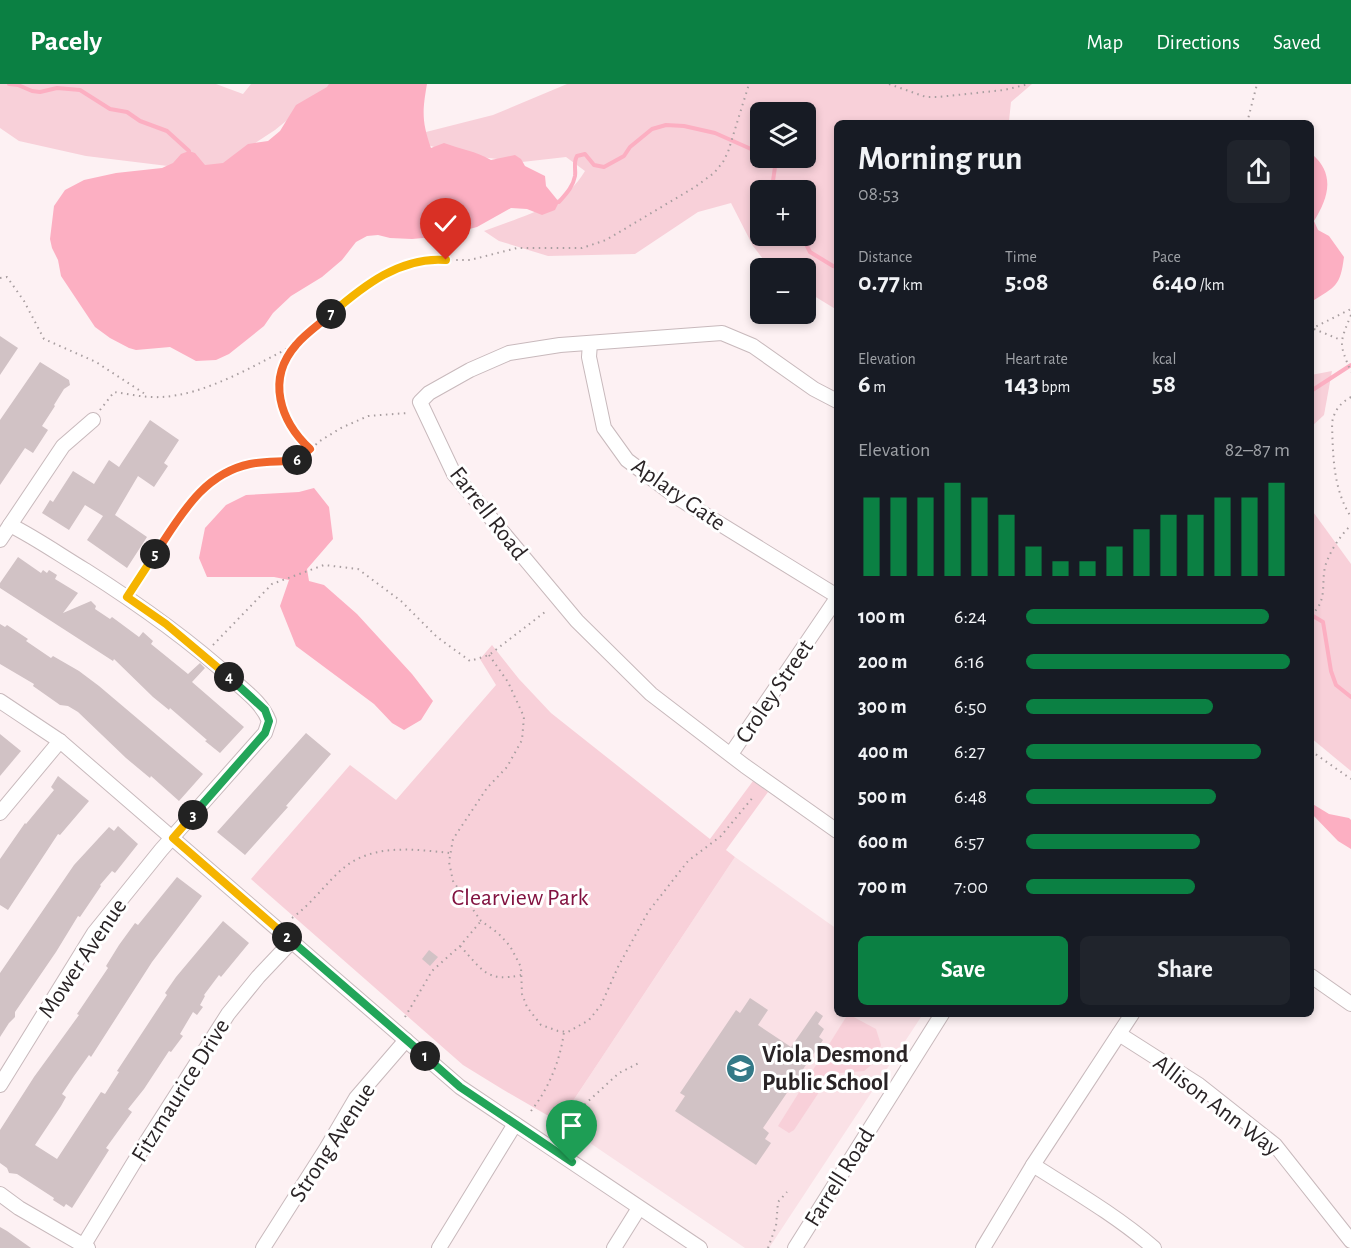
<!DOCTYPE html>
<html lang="en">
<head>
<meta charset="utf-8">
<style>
  :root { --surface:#171b24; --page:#20242c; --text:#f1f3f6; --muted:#9ea1a6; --accent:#0b8043 }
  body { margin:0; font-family:"Alegreya Sans",sans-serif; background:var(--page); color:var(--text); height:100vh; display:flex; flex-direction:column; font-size:22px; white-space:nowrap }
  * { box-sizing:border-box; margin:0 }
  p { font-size:20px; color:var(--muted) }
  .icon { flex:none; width:33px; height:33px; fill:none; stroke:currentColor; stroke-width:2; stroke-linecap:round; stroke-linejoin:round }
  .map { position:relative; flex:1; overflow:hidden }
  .panel { position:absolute; left:834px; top:36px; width:480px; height:897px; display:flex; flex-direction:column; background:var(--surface); border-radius:9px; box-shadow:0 3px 9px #0003 }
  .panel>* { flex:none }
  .fabs { position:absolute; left:750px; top:18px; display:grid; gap:12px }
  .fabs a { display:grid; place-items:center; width:66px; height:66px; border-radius:9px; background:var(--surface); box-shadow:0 3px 9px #0003; font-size:30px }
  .pin { position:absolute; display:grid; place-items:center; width:51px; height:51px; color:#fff; margin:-62px -26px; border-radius:50% 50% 50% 0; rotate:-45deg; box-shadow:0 0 6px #0007 }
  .pin .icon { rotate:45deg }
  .km { position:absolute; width:30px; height:30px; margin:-15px; border-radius:50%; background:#222; color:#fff; font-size:16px; line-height:30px; text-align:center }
  .round { display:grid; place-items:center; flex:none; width:63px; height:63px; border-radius:9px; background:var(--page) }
  .headline { display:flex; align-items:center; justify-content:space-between; height:102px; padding:0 24px }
  h1 { font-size:33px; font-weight:600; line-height:45px }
  .figures { display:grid; grid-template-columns:repeat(3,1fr); gap:9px; height:102px; padding:6px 24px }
  .figures div { display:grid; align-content:center }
  .figures b { font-size:26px; font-weight:600 }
  .figures small { font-size:16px; font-weight:400 }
  .figures p { font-size:16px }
  .chart { height:168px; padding:12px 24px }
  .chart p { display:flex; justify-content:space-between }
  .chart svg { width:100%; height:108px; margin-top:6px; stroke:var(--accent); stroke-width:6 }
  .primary-button { display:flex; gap:12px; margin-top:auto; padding:12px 24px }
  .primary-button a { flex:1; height:69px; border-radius:9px; background:var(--accent); color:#fff; font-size:24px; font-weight:600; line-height:69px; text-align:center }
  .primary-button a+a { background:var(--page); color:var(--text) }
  ul { padding:0 24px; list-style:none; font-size:20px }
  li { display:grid; grid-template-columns:96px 72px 1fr; align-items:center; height:45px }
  li i { height:15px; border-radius:8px; background:var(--accent) }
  header { display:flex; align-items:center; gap:36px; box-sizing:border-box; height:84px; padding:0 30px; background:var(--accent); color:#fff }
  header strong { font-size:28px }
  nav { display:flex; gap:33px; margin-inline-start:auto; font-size:21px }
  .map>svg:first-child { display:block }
  .built { fill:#fae1e6 }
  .green { fill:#f8d0d9; fill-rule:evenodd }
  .water { fill:#fcafc2 }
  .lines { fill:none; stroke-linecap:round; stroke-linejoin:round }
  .stream { stroke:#fcafc2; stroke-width:4 }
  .building { fill:#d1c2c5 }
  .minor-casing { stroke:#c8b9bc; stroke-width:16 }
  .path { stroke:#a89ea0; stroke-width:2; stroke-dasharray:1.5 4.5; stroke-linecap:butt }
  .minor { stroke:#fff; stroke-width:14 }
  .split-1-casing { stroke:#fff; stroke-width:12 }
  .split-2-casing { stroke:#fff; stroke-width:12 }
  .split-3-casing { stroke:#fff; stroke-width:12 }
  .split-4-casing { stroke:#fff; stroke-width:12 }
  .split-5-casing { stroke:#fff; stroke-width:12 }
  .split-6-casing { stroke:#fff; stroke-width:12 }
  .split-7-casing { stroke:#fff; stroke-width:12 }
  .split-8-casing { stroke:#fff; stroke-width:12 }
  .split-1 { stroke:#22a559; stroke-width:8 }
  .split-2 { stroke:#22a559; stroke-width:8 }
  .split-3 { stroke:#f5b400; stroke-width:8 }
  .split-4 { stroke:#22a559; stroke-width:8 }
  .split-5 { stroke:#f5b400; stroke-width:8 }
  .split-6 { stroke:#f0652b; stroke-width:8 }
  .split-7 { stroke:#f0652b; stroke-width:8 }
  .split-8 { stroke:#f5b400; stroke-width:8 }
  .labels { text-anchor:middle; stroke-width:6; stroke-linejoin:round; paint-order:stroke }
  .street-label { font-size:24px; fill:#2a2426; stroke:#fff }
  .park-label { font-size:24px; fill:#821240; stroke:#fff }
  .poi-label { font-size:24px; font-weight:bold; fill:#2a2426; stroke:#fff; text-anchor:start }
</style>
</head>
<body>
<header>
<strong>Pacely</strong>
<nav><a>Map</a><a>Directions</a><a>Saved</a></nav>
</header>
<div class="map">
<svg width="1351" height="1164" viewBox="0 0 1351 1164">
  <rect width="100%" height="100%" fill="#fdf1f3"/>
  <polygon class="built" points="735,773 837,845 837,930 923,930 769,1164 745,1164 559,1038"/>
  <g class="green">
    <polygon points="0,0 216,0 243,10 251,0 332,0 275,46 206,91 176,83 86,72 19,57 0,44"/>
    <path d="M567,0H1032L1011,18L1009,37L1007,39H837V226L806,207V184H770L753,162L731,119L698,128L635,170L548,172L499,157L484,147C522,132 563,124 585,87L566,73L522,78L455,70L428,61L422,49L493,31ZM760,28H806V74H760ZM760,106H806V152H760Z"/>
    <polygon points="1332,287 1324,331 1311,343 1311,291"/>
    <polygon points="1311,425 1351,480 1351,687 1311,654"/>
    <polygon points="492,561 519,595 551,629 710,755 753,697 768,708 726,766 735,773 559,1038 502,1005 463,981 251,795 350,681 396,716 496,601 480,575"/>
    <polygon points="848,930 876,945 881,961 876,977 864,987 840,989 827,996 794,1046 789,1049 778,1042"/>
  </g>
  <g class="water">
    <path d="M329,0H427C422,28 422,38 431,64L444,59C460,65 476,67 491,76L515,71L521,75L525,82L545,92L546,102L559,118L555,126L542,131L527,125L511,124L477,143L458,148H446L434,153L412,155L390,154L378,151L367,152L356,158L342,176L322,193L291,212L273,229L264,242L229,270L216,276L196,277L170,263L136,266L129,264L110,254L95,243L61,192L58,176L52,164L50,155L54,122L65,106L84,96L116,89L162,84L173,79L181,70L189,67L195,69L205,81L223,79L248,60L268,57L280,47L296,21L327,3Z"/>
    <path d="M1312,70C1336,91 1328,114 1314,137L1318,146L1329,152L1344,173C1340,203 1336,202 1311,218Z"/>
    <polygon points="314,404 329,423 333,455 307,485 309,497 324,501 357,530 412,590 433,617 421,636 404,646 392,639 374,620 296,562 280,522 289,496 274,493 207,493 199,474 205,444 226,421 246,411 299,408"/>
    <polygon points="1311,719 1329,730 1349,734 1351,736 1351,765 1338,757 1311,729"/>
  </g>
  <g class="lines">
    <g class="stream">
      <polyline points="9,0 18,1 32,7 40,8 57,4 80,6 110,25 127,28 140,37 167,47 189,67 189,72"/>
      <polyline points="767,74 775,83 773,97 775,106"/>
      <path d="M559,118C566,110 573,103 575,92C576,84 573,79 577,72L585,70L594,81L604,83L624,72L630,63L652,45L666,41L684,42L715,49L760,69"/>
      <polyline points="802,152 810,168 833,182 837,183"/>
      <polyline points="1311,307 1351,281"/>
      <polyline points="1313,532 1323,538 1331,587 1336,601 1351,613"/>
    </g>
  </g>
  <g class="building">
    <polygon points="0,252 18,264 0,291"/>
    <polygon points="40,278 69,296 70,301 64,305 54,321 55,322 42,342 48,346 33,369 25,364 0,401 0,336"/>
    <polygon points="150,336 179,356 164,379 168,382 154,403 138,392 115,431 147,453 127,484 87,456 103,432 85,421 69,446 42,429 50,416 53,418 73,387 94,400 109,376 119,383"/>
    <polygon points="18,473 41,489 43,486 47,489 49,486 57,491 55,495 78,509 63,529 91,517 96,522 95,525 110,535 112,533 139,553 143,548 153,557 151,560 188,590 200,579 205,584 192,598 244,643 220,669 205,657 207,656 170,624 169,626 153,613 114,575 113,577 0,504 0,499"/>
    <polygon points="0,540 5,543 7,541 28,555 26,557 51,574 53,572 79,587 99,602 203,690 179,717 151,692 150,694 126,674 78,628 68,622 60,621 33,602 34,600 0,580"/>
    <polygon points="306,649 331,670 286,722 288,723 245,771 217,748"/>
    <polygon points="0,650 21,667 0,692"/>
    <polygon points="58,692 89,717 60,751 58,750 8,826 0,821 0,775 25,739 26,740 54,706 51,703"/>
    <polygon points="118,742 138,760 115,789 112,787 100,801 101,802 80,833 78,832 56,868 15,928 15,933 9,939 0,953 0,889 74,781 109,743 114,747"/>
    <polygon points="177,793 202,812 152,878 91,973 89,971 74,992 62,1010 66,1013 61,1022 35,1061 57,1075 101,1008 105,1010 119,988 117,987 167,911 165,909 176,893 223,837 249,859 221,893 219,891 204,911 205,912 200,921 203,923 197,931 193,928 180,950 183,952 171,968 169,967 144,1005 128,1025 132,1028 106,1064 109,1066 72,1124 66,1120 64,1123 53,1116 54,1114 17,1090 9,1089 7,1084 0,1079 0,1046 34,993 79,931 77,930 108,884 106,882 119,861 135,839 138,841"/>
    <polygon points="429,866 438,873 430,882 422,875"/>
    <polygon points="750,914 768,926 758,941 791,963 816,927 823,932 818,940 824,945 819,953 823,956 763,1044 769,1049 765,1055 771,1059 756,1081 675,1027 685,1012 680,1009 736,926 740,929"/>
    <polygon points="0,1143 7,1147 31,1164 0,1164"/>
  </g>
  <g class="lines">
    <defs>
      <g id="minor">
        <polyline points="590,259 589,273 604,344 627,376 678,414 837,512"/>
        <polyline points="837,317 814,305 753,262 722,249 560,261 509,269 470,286 429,309 420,318 454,390 577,537 651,610 745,682 837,747"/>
        <polyline points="10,441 63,362 93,336"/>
        <path d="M0,456L10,441C36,454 60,471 85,486C137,519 187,554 233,596C246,608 262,619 269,637L265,649L161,766L94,849L0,1001"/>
        <polyline points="0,617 60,657 460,1003 700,1164"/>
        <polyline points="731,670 837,514"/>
        <polyline points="0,729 60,657"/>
        <polyline points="1311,892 1351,920"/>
        <polyline points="1119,950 1199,1001 1275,1061 1351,1157"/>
        <path d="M1033,1081C1074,1107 1117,1132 1154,1164"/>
        <polyline points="0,1110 19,1124 88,1164"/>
        <polyline points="82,1164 147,1057 228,930 258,893 292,857"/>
        <polyline points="263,1164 326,1065 356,1014 406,956"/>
        <polyline points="439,1164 515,1040"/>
        <polyline points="614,1164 639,1124"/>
        <polyline points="795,1164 942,930"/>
        <polyline points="983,1164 1033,1081 1132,930"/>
      </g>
    </defs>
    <use href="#minor" class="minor-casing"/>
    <g class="path">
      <polyline points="889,0 926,13 938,13 1004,6 1029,0"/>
      <polyline points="1247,39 1257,0"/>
      <polyline points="0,194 7,193 24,217 44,255 96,278 145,310"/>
      <path d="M1351,231C1339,260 1339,259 1351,288"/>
      <polyline points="1311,245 1351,225"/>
      <polyline points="1314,245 1341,256"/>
      <path d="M1351,313C1340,319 1334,327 1332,339C1333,372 1333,405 1351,433"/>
      <path d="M100,326L114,308C129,310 145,314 160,313C203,312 256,281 294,261"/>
      <polyline points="310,365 301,357 287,334 279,313 282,283 296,260 359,206 402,182 419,176 470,176 517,164 582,164 606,156 695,103 714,89 723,78 728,68 749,0"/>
      <polyline points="134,503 198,408 220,390 250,380 298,376 320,357 341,344 368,332 407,329"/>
      <path d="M1311,531C1330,515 1319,496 1327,477C1332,464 1341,451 1351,441"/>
      <polyline points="213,561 272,500 324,481 358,485 401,517 437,553 470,577 489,571 545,528"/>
      <polyline points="489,571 508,598 524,633 522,656 507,683 487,704 453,755 449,778 453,797 481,837 498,849 510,862 521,883 522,910 527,923 541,941 558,947 568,948 589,936 601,921 618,883 648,828 688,777 721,752 754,712"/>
      <polyline points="1311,667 1351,695"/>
      <path d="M292,834C310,821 323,803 339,788C369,759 412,765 450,769"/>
      <path d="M460,862C482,885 486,899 521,891"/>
      <polyline points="405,933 432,887 460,862 481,837"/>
      <path d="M531,1027C549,1004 560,977 564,948"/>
      <polyline points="558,1045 619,989 641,978"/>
      <polyline points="768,1164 776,1142 778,1118 787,1108"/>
    </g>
    <use href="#minor" class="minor"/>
  </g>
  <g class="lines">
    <defs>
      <polyline id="split-1" points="425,972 460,1003 572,1078"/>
      <polyline id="split-2" points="287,853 425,972"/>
      <polyline id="split-3" points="193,731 173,754 287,853"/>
      <polyline id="split-4" points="193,731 265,649 269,637 265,626 229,593"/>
      <polyline id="split-5" points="155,470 127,513 166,540 229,593"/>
      <path id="split-6" d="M155,470C180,433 202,390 250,380C265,377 282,378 297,376"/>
      <path id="split-7" d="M297,376L310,365C280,337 266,295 296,261C306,249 320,240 331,230"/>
      <path id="split-8" d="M331,230C363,202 401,172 446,176"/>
    </defs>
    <use href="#split-1" class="split-1-casing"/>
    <use href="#split-2" class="split-2-casing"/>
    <use href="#split-3" class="split-3-casing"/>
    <use href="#split-4" class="split-4-casing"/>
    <use href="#split-5" class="split-5-casing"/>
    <use href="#split-6" class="split-6-casing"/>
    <use href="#split-7" class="split-7-casing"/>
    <use href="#split-8" class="split-8-casing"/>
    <use href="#split-1" class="split-1"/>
    <use href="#split-2" class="split-2"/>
    <use href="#split-3" class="split-3"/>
    <use href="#split-4" class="split-4"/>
    <use href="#split-5" class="split-5"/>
    <use href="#split-6" class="split-6"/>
    <use href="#split-7" class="split-7"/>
    <use href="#split-8" class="split-8"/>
  </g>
  <defs>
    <symbol id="school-disc" viewBox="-11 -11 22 22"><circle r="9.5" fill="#347987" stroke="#fff"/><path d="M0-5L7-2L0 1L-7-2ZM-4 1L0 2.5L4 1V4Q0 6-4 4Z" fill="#fff"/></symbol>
  </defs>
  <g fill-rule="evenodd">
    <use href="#school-disc" x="724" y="968" width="33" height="33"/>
  </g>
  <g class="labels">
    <g class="street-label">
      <text transform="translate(679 410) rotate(35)" y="8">Aplary Gate</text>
      <text transform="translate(489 429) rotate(52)" y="8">Farrell Road</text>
      <text transform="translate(774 607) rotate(-56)" y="8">Croley Street</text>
      <text transform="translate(82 874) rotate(-56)" y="8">Mower Avenue</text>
      <text transform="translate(180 1006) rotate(-58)" y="8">Fitzmaurice Drive</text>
      <text transform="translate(1217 1021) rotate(37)" y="8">Allison Ann Way</text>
      <text transform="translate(332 1058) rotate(-57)" y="8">Strong Avenue</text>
      <text transform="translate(839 1093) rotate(-58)" y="8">Farrell Road</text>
    </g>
    <g class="park-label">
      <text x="520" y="821">Clearview Park</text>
    </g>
    <g class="poi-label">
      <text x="762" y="978">Viola Desmond<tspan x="762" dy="28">Public School</tspan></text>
    </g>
  </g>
</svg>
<div class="fabs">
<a><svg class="icon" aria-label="layers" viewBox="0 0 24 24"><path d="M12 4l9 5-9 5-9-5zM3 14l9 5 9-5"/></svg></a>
<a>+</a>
<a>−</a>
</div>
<div class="pin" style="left:572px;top:1078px;background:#1e9e55"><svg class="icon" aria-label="arrive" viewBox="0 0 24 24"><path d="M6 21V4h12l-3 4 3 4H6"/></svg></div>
<div class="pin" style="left:446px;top:176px;background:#d93025"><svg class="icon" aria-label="check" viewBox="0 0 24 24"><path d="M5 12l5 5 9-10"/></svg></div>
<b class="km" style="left:425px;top:972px">1</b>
<b class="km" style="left:287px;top:853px">2</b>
<b class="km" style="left:193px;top:731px">3</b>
<b class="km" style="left:229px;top:593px">4</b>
<b class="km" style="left:155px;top:470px">5</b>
<b class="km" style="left:297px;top:376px">6</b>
<b class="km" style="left:331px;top:230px">7</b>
<section class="panel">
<div class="headline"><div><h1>Morning run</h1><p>08:53</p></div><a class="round"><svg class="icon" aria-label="share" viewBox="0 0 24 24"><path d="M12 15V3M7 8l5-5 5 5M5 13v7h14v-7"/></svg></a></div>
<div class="figures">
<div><p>Distance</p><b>0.77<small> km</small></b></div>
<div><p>Time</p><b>5:08</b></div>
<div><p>Pace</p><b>6:40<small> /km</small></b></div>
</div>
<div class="figures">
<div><p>Elevation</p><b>6<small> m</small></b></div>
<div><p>Heart rate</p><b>143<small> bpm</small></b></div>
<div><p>kcal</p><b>58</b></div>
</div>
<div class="chart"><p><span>Elevation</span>82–87 m</p>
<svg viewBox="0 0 160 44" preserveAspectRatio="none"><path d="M5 44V12M15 44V12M25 44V12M35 44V6M45 44V12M55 44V19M65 44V32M75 44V38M85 44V38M95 44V32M105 44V25M115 44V19M125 44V19M135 44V12M145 44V12M155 44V6"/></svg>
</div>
<ul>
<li><b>100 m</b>6:24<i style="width:92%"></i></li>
<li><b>200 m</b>6:16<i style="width:100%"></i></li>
<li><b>300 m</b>6:50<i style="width:71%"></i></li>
<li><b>400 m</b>6:27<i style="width:89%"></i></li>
<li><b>500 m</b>6:48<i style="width:72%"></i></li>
<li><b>600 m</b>6:57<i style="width:66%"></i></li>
<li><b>700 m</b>7:00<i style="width:64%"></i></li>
</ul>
<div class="primary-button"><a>Save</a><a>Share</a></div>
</section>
</div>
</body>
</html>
